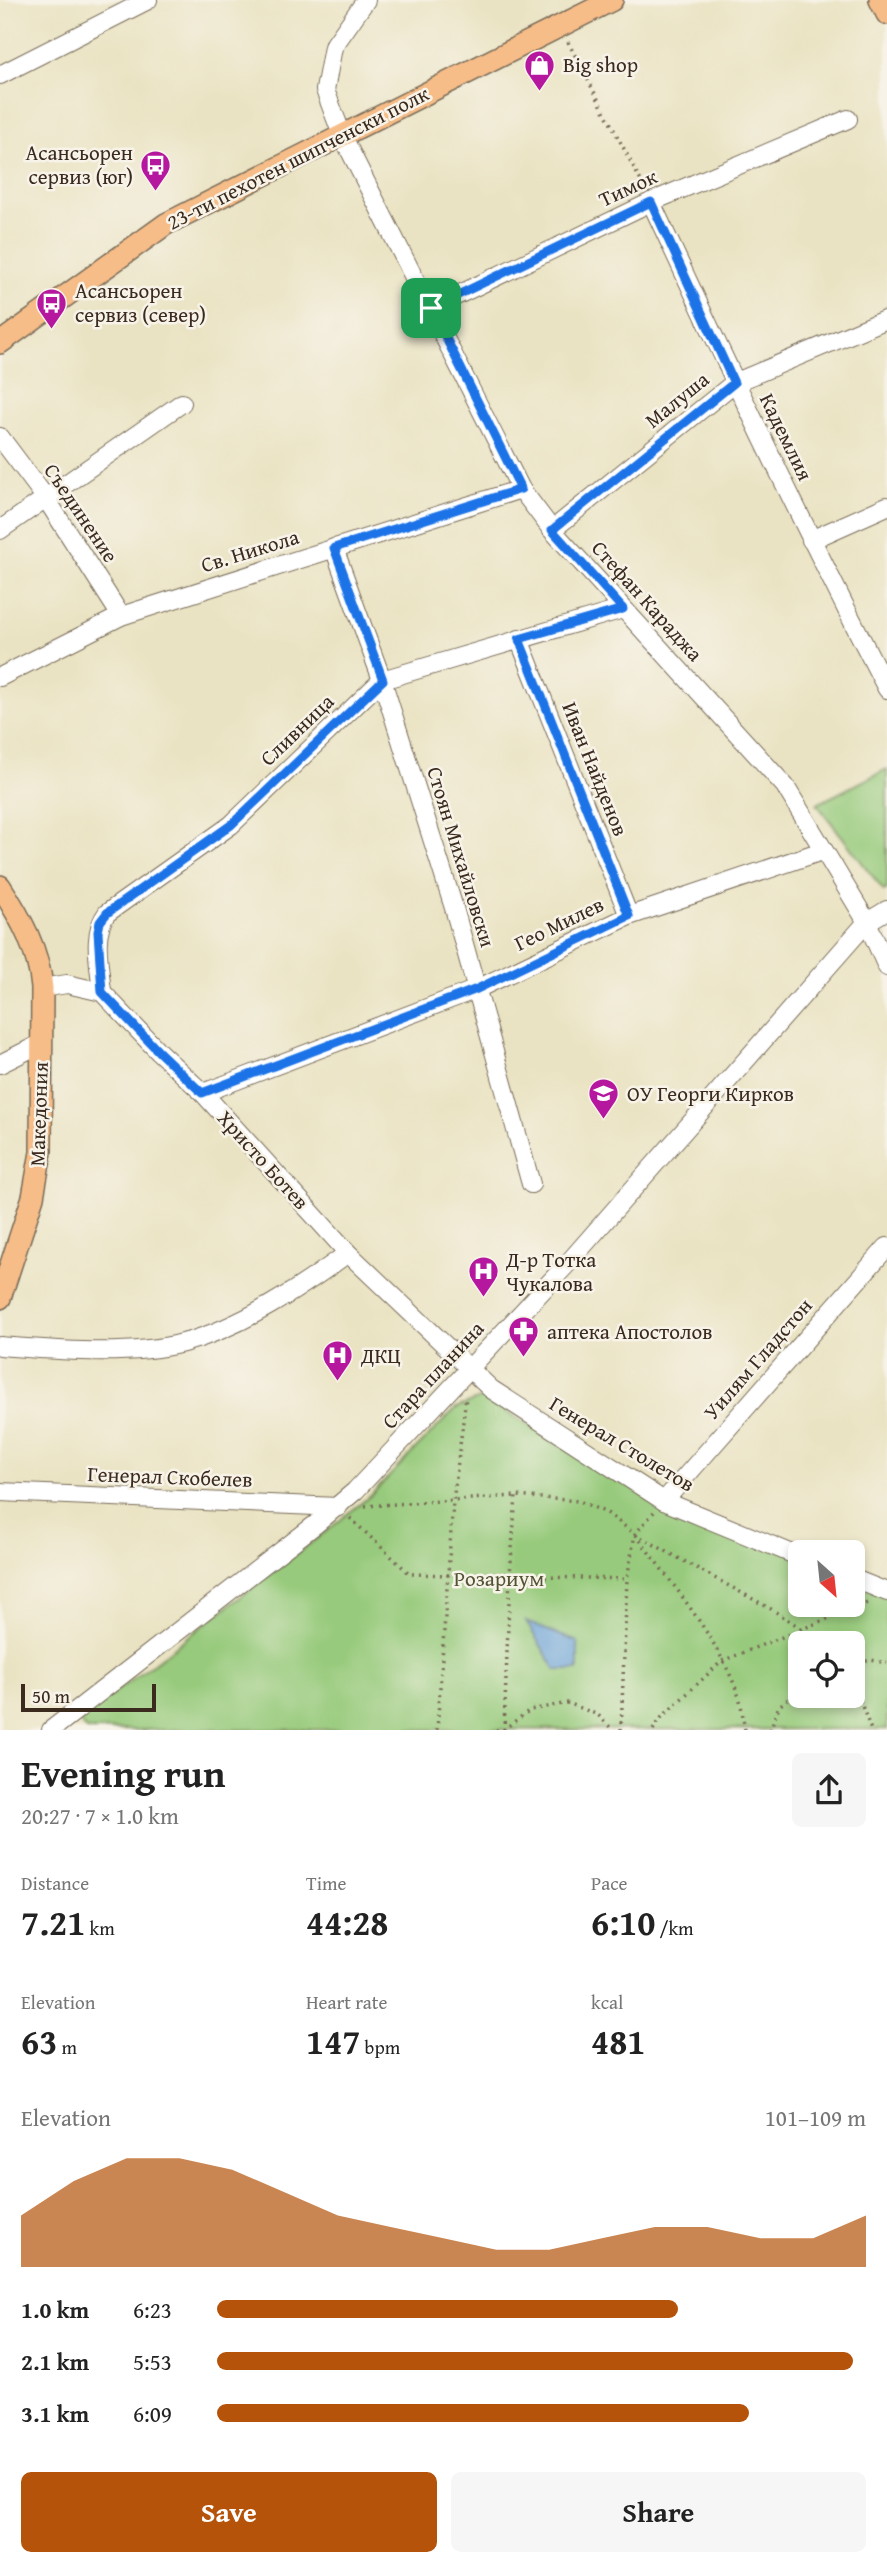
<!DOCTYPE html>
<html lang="en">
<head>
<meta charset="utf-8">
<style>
  :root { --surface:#fff; --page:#f6f6f6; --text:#222; --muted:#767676; --accent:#b45309 }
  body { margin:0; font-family:"Gentium Book Plus",serif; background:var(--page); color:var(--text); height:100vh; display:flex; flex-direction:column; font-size:26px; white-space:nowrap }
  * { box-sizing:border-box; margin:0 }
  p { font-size:23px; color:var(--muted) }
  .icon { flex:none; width:38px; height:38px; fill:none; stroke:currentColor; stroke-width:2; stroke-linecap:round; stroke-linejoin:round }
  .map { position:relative; height:1730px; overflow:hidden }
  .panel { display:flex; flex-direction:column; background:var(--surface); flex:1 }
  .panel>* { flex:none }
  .needle { width:46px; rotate:153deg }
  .fabs { position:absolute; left:788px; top:1540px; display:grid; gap:14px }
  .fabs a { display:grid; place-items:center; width:77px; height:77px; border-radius:10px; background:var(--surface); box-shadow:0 4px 10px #0003; font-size:35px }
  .scale { position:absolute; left:21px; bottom:18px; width:135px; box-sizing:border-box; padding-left:7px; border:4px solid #3b2a1e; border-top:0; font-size:19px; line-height:24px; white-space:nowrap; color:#3b2a1e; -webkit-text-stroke:5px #f7f3e8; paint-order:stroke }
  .pin { position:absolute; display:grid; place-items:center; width:60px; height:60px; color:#fff; margin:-30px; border-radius:14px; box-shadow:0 4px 10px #0006 }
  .round { display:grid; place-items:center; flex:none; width:74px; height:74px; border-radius:10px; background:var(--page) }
  .headline { display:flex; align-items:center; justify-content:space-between; height:119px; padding:0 21px }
  h1 { font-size:38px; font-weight:700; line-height:52px }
  .metrics { display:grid; grid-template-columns:repeat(3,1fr); gap:10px; height:119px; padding:7px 21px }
  .metrics div { display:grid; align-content:center }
  .metrics b { font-size:35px; font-weight:700 }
  .metrics small { font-size:19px; font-weight:400 }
  .metrics p { font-size:19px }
  .chart { height:196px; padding:14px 21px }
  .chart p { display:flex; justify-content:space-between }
  .chart svg { width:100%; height:126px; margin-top:7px; fill:var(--accent); opacity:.7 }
  .button { display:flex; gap:14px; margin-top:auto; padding:14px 21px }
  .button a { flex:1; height:80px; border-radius:10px; background:var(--accent); color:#fff; font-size:28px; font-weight:700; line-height:80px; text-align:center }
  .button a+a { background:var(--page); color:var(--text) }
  ul { padding:0 21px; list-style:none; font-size:23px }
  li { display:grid; grid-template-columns:112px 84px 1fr; align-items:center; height:52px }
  li i { height:18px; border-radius:9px; background:var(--accent) }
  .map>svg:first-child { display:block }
  .green { fill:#97ca7b; stroke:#697a4c; stroke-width:2; fill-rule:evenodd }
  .water { fill:#69a2d8; stroke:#52667b; stroke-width:2 }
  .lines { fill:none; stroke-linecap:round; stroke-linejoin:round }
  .minor-casing { stroke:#786b58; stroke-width:20 }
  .major-casing { stroke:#786b58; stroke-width:24 }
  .path { stroke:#786b58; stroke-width:3.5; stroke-dasharray:2 5; stroke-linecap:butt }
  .minor { stroke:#fff; stroke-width:18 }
  .major { stroke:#f7bd88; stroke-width:21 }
  .route-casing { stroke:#fff; stroke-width:14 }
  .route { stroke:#1a73e8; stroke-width:9 }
  .labels { text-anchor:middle; stroke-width:5; stroke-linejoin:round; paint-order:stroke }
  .poi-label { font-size:21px; fill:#3b2a1e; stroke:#f7f3e8; text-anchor:start }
  .street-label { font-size:21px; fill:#3b2a1e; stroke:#f7f3e8 }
  .park-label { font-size:21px; fill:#525235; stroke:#f7f3e8 }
</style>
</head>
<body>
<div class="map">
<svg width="887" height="1730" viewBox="0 0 887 1730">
  <rect width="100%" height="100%" fill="#f7f3e8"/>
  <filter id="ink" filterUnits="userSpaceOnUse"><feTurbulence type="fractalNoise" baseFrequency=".0143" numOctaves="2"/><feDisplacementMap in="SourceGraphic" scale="14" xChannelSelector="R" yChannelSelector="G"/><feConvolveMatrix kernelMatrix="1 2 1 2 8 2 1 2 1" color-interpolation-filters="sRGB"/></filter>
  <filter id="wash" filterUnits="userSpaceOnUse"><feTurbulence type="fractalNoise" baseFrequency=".00686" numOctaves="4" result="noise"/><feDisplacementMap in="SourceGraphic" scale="28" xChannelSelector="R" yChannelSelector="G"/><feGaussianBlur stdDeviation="1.57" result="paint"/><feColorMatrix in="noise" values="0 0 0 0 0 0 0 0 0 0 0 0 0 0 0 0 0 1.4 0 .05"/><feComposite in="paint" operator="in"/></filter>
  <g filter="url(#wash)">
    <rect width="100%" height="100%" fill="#eae3c3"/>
    <g class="green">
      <polygon points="887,769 887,889 884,891 817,804"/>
      <path d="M482,1398L663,1501L800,1557V1605H852V1578L887,1592V1729L86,1730L79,1720L328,1530L371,1495L456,1408ZM800,1643H852V1696H800Z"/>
    </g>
    <polygon class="water" points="526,1622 578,1642 578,1670 556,1670"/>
  </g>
  <g filter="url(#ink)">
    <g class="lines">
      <defs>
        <g id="minor">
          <polyline points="366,0 333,47 325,90 342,135 521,489 552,530 785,786 867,922 887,967"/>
          <polyline points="0,75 148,0"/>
          <path d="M651,202C727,366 804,528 887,689"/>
          <polyline points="431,308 651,202 848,119"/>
          <polyline points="0,437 45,497 121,616"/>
          <polyline points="0,530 182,403"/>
          <polyline points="552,530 734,383 887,319"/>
          <polyline points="811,540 887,506"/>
          <polyline points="334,548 382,680 454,908 531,1184"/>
          <polyline points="519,639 629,916"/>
          <polyline points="0,677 121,616 521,489"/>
          <polyline points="42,988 67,984 102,992 159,1052 203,1093 348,1253 491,1389 664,1501 800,1557"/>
          <path d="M102,992C100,967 91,934 107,913L231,825L382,680L623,609"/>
          <polyline points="0,1064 42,1043"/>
          <polyline points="203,1093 477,989 629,916 822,851"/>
          <path d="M0,1346C55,1350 129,1357 183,1343C242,1327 299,1289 348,1253"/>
          <polyline points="0,1492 338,1507"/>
          <polyline points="664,1501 887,1247"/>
          <polyline points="852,1578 887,1592"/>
          <polyline points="51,1730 316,1524 355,1491 569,1262 867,922 887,910"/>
        </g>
        <g id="major">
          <polyline points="880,0 887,14"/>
          <polyline points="0,343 166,224 612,0"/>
          <path d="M0,886C21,918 39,951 42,988L41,1152L33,1197L0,1298"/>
        </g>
      </defs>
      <use href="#minor" class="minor-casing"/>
      <use href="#major" class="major-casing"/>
      <g class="path">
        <polyline points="568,42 644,187"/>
        <polyline points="365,1506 516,1496 579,1501 607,1513 635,1534 771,1609 801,1628 815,1643"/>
        <polyline points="350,1518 410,1574 627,1579"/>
        <path d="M636,1535C672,1584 719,1639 739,1697C742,1707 743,1719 745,1730"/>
        <polyline points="852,1664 871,1660 887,1663"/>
        <polyline points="852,1689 859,1698 871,1730"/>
        <polyline points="437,1730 453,1502 466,1397"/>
        <polyline points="496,1730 504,1729 530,1710 568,1703 598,1715 613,1730"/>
        <polyline points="504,1730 510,1575 516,1496"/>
        <polyline points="621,1730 627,1579 635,1534 654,1512"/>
        <polyline points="653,1730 662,1717 722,1661 867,1603"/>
        <polyline points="770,1730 779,1706 800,1690"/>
      </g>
      <use href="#minor" class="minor"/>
      <use href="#major" class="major"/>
    </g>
  </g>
  <g class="lines" filter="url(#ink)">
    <defs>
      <polygon id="route" points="651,202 734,383 552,530 623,609 519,639 629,916 477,989 202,1093 159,1052 102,992 98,932 100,922 107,913 231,825 383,680 334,548 521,489 431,308"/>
    </defs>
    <use href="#route" class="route-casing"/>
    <use href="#route" class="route"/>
  </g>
  <defs>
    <symbol id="shop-pin" viewBox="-11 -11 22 30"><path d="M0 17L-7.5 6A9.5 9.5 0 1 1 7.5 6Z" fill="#b5179e" stroke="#f7f3e8"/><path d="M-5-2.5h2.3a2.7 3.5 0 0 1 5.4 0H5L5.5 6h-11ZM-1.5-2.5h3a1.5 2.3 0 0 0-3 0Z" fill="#fff"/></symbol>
    <symbol id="bus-pin" viewBox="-11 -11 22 30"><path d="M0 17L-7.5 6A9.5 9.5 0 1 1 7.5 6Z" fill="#b5179e" stroke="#f7f3e8"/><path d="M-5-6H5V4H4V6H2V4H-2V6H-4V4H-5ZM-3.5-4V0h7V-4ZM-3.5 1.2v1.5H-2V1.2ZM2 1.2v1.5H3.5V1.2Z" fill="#fff"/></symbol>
    <symbol id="school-pin" viewBox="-11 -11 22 30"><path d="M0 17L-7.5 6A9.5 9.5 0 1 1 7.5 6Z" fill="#b5179e" stroke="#f7f3e8"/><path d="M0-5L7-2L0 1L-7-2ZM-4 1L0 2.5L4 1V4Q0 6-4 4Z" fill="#fff"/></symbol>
    <symbol id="hospital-pin" viewBox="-11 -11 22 30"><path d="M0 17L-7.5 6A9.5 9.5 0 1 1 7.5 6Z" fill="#b5179e" stroke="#f7f3e8"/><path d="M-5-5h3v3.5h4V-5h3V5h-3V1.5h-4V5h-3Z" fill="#fff"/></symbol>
    <symbol id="pharmacy-pin" viewBox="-11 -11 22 30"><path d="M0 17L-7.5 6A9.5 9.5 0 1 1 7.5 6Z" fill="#b5179e" stroke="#f7f3e8"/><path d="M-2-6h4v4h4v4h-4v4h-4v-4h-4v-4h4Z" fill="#fff"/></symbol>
  </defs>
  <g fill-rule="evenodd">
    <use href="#shop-pin" x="522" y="48" width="35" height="47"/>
    <use href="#bus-pin" x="138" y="148" width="35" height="47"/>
    <use href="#bus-pin" x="34" y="286" width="35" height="47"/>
    <use href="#school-pin" x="586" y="1076" width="35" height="47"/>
    <use href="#hospital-pin" x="466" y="1254" width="35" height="47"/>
    <use href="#pharmacy-pin" x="506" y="1314" width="35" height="47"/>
    <use href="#hospital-pin" x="320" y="1338" width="35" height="47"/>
  </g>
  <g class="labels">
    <g class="poi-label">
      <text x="563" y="72">Big shop</text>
      <text x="133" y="160" text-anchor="end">Асансьорен<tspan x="133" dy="24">сервиз (юг)</tspan></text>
      <text x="75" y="298">Асансьорен<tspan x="75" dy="24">сервиз (север)</tspan></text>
      <text x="627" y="1101">ОУ Георги Кирков</text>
      <text x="506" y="1267">Д-р Тотка<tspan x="506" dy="24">Чукалова</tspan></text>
      <text x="547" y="1339">аптека Апостолов</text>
      <text x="361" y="1363">ДКЦ</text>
    </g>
    <g class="street-label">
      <text transform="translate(298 158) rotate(-27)" y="7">23-ти пехотен шипченски полк</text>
      <text transform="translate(628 188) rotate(-25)" y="7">Тимок</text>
      <text transform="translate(677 400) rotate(-39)" y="7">Малуша</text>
      <text transform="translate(786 437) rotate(64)" y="7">Кадемлия</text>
      <text transform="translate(81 513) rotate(56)" y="7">Съединение</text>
      <text transform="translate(250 551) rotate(-17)" y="7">Св. Никола</text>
      <text transform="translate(647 601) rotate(48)" y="7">Стефан Караджа</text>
      <text transform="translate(297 730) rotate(-44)" y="7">Сливница</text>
      <text transform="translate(595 769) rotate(68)" y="7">Иван Найденов</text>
      <text transform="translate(461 857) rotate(73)" y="7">Стоян Михайловски</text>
      <text transform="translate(559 924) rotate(-26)" y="7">Гео Милев</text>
      <text transform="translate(39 1114) rotate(-88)" y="7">Македония</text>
      <text transform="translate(263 1160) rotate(48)" y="7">Христо Ботев</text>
      <text transform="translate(758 1359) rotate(-49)" y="7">Уилям Гладстон</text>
      <text transform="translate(433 1375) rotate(-47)" y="7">Стара планина</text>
      <text transform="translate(622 1444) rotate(31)" y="7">Генерал Столетов</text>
      <text transform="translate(170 1477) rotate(2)" y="7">Генерал Скобелев</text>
    </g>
    <g class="park-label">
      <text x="499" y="1586">Розариум</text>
    </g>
  </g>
</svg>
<div class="fabs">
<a><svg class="needle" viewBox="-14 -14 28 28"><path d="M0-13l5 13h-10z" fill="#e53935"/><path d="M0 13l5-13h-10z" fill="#767676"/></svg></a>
<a><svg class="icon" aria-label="locate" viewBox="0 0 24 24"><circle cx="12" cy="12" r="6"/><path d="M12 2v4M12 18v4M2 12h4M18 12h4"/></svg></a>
</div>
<div class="scale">50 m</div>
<div class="pin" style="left:431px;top:308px;background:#1e9e55"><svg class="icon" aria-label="arrive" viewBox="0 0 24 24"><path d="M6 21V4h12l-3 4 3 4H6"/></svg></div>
</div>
<section class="panel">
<div class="headline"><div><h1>Evening run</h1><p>20:27 · 7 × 1.0 km</p></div><a class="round"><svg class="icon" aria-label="share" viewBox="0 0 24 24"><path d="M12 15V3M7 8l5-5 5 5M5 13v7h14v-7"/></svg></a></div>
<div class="metrics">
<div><p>Distance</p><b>7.21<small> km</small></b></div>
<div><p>Time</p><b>44:28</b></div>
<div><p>Pace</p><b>6:10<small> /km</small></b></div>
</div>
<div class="metrics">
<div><p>Elevation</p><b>63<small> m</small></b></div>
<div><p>Heart rate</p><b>147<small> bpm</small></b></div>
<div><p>kcal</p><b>481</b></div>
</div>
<div class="chart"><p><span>Elevation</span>101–109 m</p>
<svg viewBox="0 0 160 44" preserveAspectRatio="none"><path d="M0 44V26L10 14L20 6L30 6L40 10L50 18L60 26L70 30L80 34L90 38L100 38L110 34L120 30L130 30L140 34L150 34L160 26V44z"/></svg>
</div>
<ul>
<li><b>1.0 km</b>6:23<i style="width:71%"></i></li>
<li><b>2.1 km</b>5:53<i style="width:98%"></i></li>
<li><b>3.1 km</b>6:09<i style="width:82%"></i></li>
</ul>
<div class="button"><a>Save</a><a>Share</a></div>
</section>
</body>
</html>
